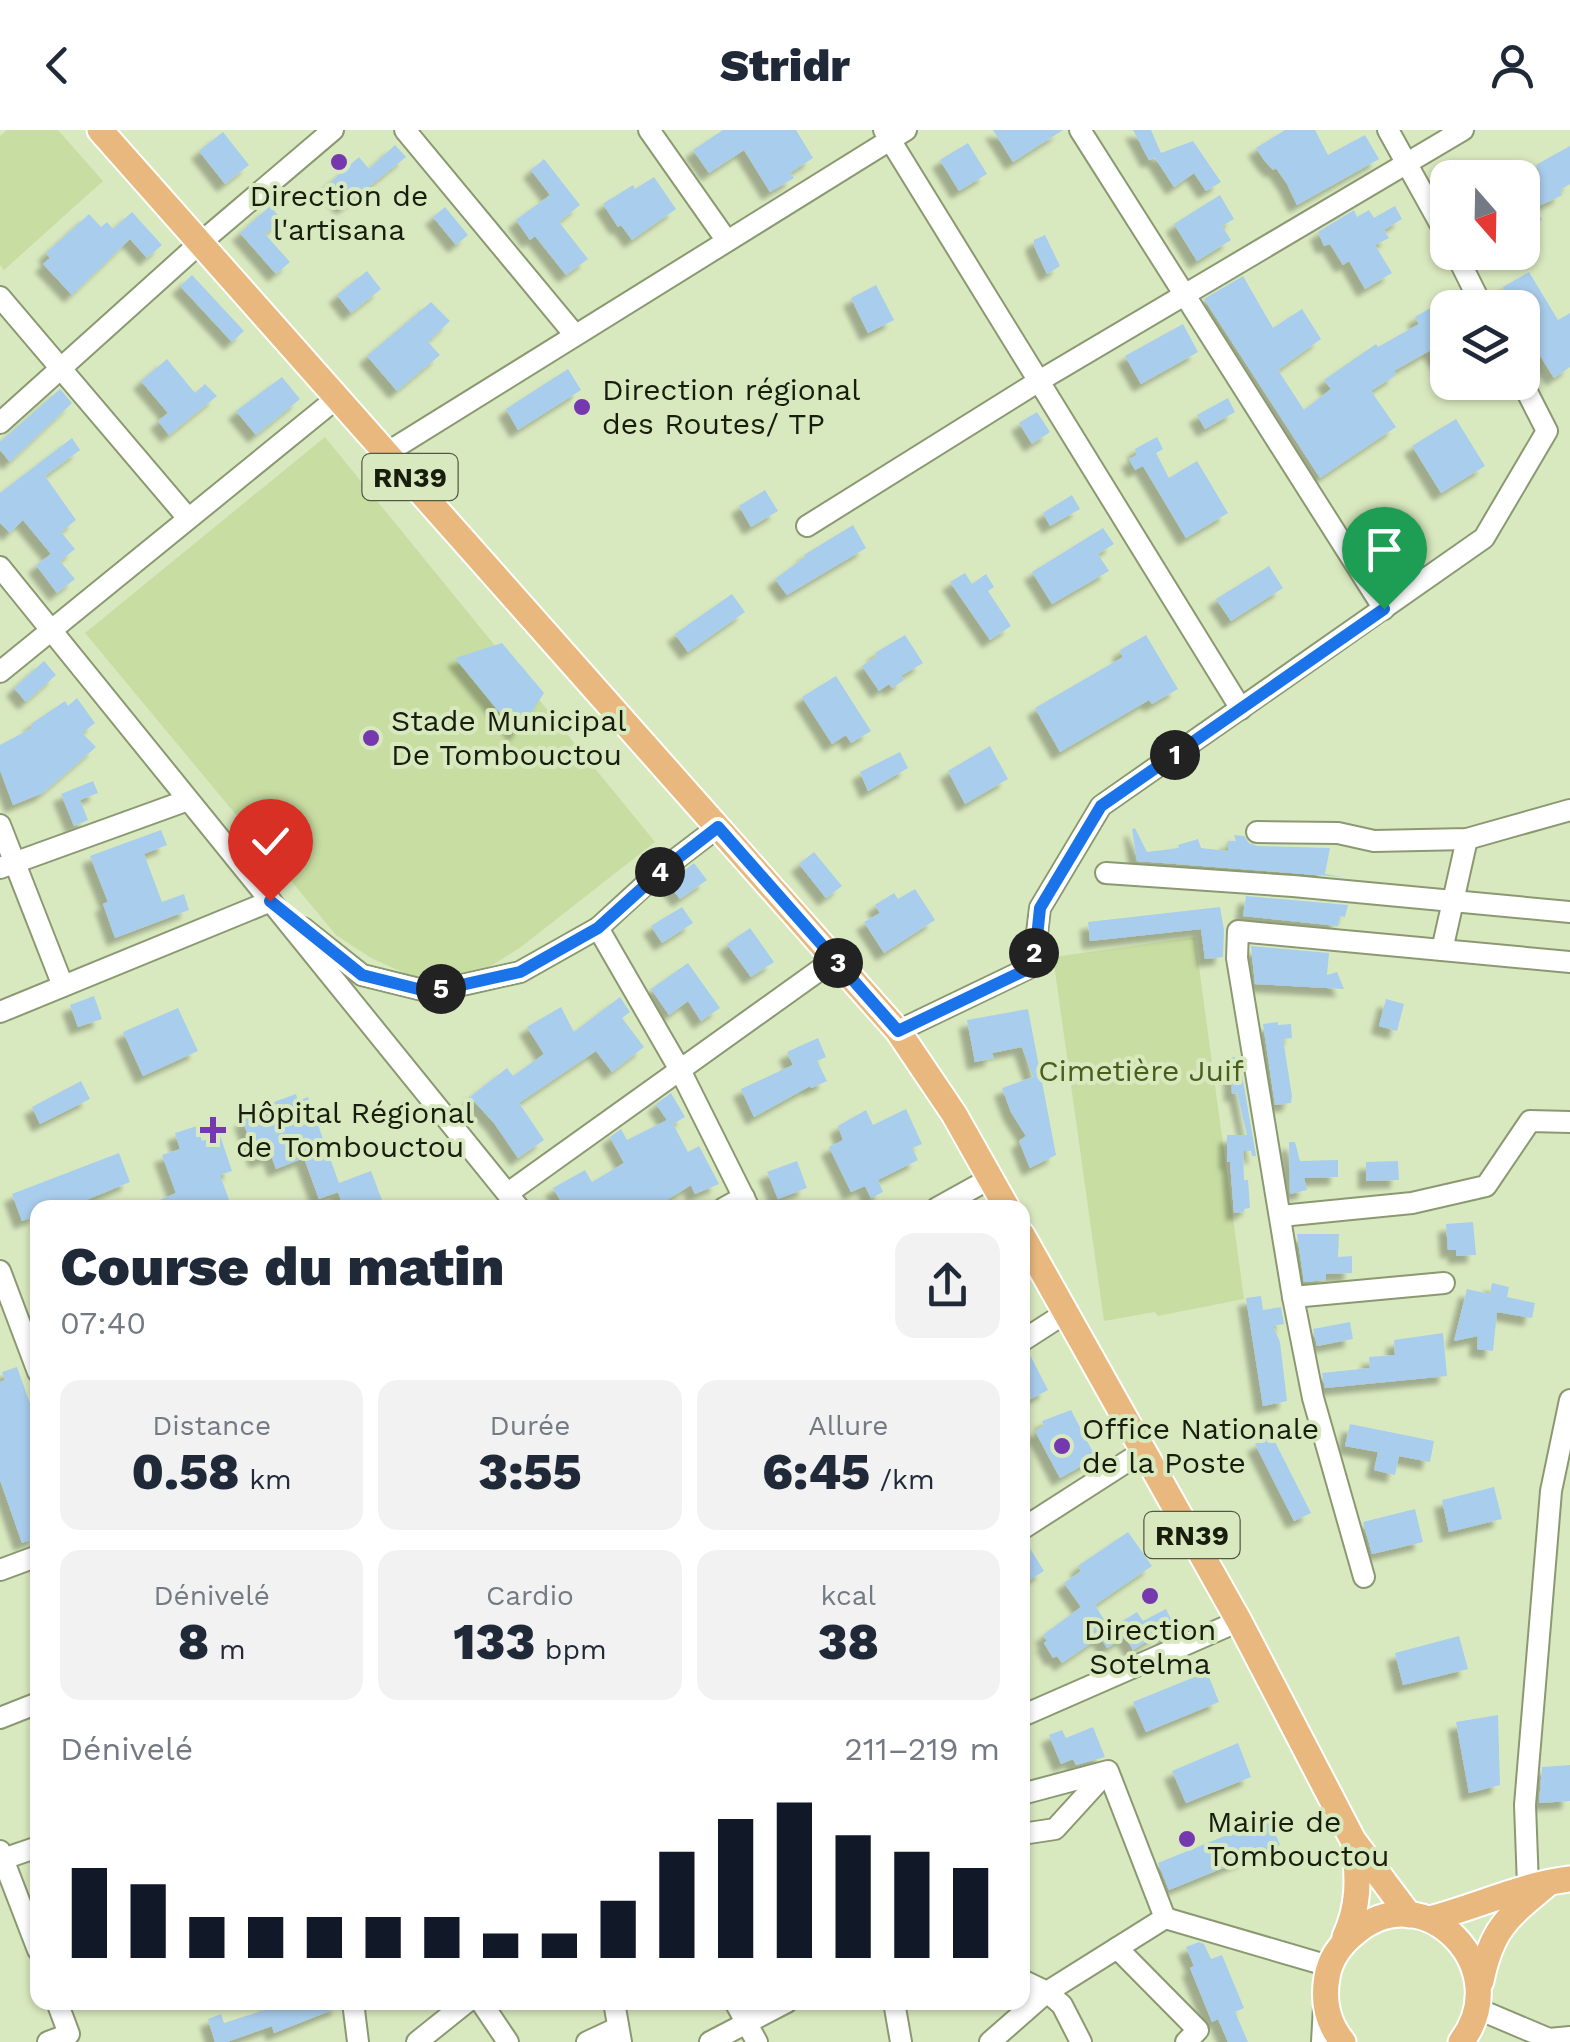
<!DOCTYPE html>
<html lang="fr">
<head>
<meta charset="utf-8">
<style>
  :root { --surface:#fff; --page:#f2f2f3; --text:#1f2937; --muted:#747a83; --accent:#111827 }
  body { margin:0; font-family:"Work Sans",sans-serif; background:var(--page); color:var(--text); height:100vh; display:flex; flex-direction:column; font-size:38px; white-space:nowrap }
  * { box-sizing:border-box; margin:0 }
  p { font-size:32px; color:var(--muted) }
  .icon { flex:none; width:55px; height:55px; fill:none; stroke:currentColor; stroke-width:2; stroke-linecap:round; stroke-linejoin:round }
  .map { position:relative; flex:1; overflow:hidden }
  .sheet { position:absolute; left:30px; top:1070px; width:1000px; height:810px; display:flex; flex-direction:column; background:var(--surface); border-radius:20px; box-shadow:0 2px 8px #0004 }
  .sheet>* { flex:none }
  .needle { width:65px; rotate:160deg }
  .tools { position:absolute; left:1430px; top:30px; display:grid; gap:20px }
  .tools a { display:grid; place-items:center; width:110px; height:110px; border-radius:20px; background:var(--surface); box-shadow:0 2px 8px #0004; font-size:50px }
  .pin { position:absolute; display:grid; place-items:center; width:85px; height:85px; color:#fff; margin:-102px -42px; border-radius:50% 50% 50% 0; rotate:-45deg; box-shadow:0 0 10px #0007 }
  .pin .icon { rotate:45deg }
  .km { position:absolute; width:50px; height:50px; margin:-25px; border-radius:50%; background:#222; color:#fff; font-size:28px; line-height:50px; text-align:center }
  .round { display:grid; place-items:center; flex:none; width:105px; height:105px; border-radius:20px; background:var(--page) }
  .summary { display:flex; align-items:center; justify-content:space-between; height:170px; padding:0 30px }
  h1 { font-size:55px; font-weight:800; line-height:75px }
  .figures { display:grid; grid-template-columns:repeat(3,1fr); gap:15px; height:170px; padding:10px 30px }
  .figures div { display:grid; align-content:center; border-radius:20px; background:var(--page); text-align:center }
  .figures b { font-size:50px; font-weight:800 }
  .figures small { font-size:28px; font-weight:400 }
  .figures p { font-size:28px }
  .chart { height:280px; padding:20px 30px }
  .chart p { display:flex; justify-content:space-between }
  .chart svg { width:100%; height:180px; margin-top:10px; stroke:var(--accent); stroke-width:6 }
  header { display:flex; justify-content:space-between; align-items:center; height:130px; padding:0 30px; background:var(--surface); font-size:45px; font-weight:800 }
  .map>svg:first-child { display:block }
  .green { fill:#c8dda2 }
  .building { fill:#a9cdec; filter:url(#shadow) }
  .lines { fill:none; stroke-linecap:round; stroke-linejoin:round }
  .minor-casing { stroke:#8b9972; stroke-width:24 }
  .major-casing { stroke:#fff; stroke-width:29 }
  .minor { stroke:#fff; stroke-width:20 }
  .major { stroke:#e8b87e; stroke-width:25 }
  .route-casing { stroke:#fff; stroke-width:20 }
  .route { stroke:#1a73e8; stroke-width:12 }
  .poi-dot { fill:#7638ae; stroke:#d9e9bf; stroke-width:4 }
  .labels { text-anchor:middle; stroke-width:8; stroke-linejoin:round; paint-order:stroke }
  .shield { fill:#d9e9bf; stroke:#525a43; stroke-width:2.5 }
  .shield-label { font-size:28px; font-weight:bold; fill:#181d0e }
  .poi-label { font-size:30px; fill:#181d0e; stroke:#d9e9bf; text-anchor:start }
  .park-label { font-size:30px; fill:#4a5e1c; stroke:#d9e9bf }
</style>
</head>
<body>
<header><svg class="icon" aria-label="back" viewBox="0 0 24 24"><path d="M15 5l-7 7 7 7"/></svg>Stridr<svg class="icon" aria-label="person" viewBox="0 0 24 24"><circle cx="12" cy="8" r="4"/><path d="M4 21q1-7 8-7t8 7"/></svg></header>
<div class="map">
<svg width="1570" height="1912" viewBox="0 0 1570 1912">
  <defs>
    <filter id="shadow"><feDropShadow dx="-8" dy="8" stdDeviation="2.5" flood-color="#0004"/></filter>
  </defs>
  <rect width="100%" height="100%" fill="#d9e9bf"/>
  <g class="green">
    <polygon points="7,0 58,0 103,51 4,140 0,135 0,6"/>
    <polygon points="325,307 655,712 521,817 486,839 455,845 413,847 371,828 336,805 85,503"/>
    <polygon points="1195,807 1244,1169 1158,1186 1155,1182 1104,1191 1053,827"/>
  </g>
  <g class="building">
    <polygon points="723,0 796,0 813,28 790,43 794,48 770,62 744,20 709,43 693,20"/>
    <polygon points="993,0 1063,0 1013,32"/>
    <polygon points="1133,0 1151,0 1161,23 1193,11 1221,52 1206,61 1194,43 1174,57 1155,28 1149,30"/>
    <polygon points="1285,0 1315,0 1328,25 1365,5 1379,29 1297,75 1287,54 1276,38 1273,40 1264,30 1256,18"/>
    <polygon points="223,2 249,35 225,54 199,21"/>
    <polygon points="968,13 987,44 959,61 940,30"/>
    <polygon points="395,15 406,27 344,77 326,56 359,27 369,39"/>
    <polygon points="1570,16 1570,54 1560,60 1562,65 1535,78 1542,90 1522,101 1522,48 1539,40 1536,35"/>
    <polygon points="544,29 580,75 559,92 588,129 566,145 535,106 530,110 516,90 550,65 531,40"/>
    <polygon points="654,47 676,79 632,110 621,95 618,97 603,74 633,55 635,59"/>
    <polygon points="1220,65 1234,89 1222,96 1231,110 1197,131 1174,94"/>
    <polygon points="270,76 282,90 265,104 290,132 276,144 240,103"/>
    <polygon points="1395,76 1402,89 1384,100 1389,108 1375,115 1392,143 1365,159 1349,131 1343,135 1330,114 1324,116 1318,102 1354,80 1357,87 1369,80 1374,88"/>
    <polygon points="445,77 468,105 456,115 433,87"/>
    <polygon points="132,82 162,115 147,128 130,109 72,165 43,134 50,128 46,123 89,84 101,97 107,92 113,99"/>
    <polygon points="1045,105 1060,136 1047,144 1034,116 1034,110"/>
    <polygon points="367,141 381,159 351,183 337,165"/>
    <polygon points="1529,142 1558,190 1570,183 1570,237 1554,248 1529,208 1533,206 1522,188 1522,178 1516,178 1503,157"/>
    <polygon points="192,145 244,201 232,212 180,156"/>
    <polygon points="1243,146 1273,198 1302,179 1321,209 1278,240 1304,280 1331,259 1324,250 1376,214 1378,217 1419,194 1415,187 1448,168 1448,244 1431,220 1394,241 1396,245 1371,261 1396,297 1320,348 1204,169"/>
    <polygon points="876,155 894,190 868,203 851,168"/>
    <polygon points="431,172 450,191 428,212 440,225 397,261 367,226"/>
    <polygon points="1183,194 1198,222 1141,254 1125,226"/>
    <polygon points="167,229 195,263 205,254 217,266 169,305 158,291 168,283 141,251"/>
    <polygon points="568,239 581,260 518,300 506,279"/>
    <polygon points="282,247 300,269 256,305 236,281"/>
    <polygon points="60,259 72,273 10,332 0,320 0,312"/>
    <polygon points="1228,268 1235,282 1205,299 1197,285"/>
    <polygon points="1037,282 1050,302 1032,314 1019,293"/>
    <polygon points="1456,289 1485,336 1441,363 1412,316"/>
    <polygon points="1157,307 1163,319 1156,323 1169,348 1197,331 1228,383 1186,408 1143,336 1135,340 1129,329 1137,325 1135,319"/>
    <polygon points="72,308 80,320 45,346 76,390 61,402 75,419 60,431 75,449 57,463 36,435 51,424 23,390 10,403 0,393 0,363"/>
    <polygon points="765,360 778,381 751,397 739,376"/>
    <polygon points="1072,365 1080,379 1050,396 1043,383"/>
    <polygon points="853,395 866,418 787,465 775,449 805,427 804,425"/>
    <polygon points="1103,398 1114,414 1098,424 1109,441 1052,474 1032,442"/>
    <polygon points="1269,436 1283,458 1231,491 1216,469"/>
    <polygon points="965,443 972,454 986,444 994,457 988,461 1011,496 990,510 950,452"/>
    <polygon points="732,464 745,482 688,522 675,504"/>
    <polygon points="905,505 923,533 901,546 904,550 892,558 889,554 879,561 862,536 877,526 875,523"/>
    <polygon points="1146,505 1178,559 1152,574 1149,570 1060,622 1035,578 1123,527 1120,520"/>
    <polygon points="502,513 544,563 517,604 455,528"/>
    <polygon points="44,531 56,545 26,572 14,558"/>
    <polygon points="836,546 871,601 851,613 846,605 832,614 802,567"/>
    <polygon points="77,568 95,593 82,603 96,617 43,663 13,675 0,640 0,615 32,598 31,594 65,571 68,576"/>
    <polygon points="990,616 1008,649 965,674 948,641"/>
    <polygon points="900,622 908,638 868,661 860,642"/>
    <polygon points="93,651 98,663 80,670 88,690 74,696 61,664"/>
    <polygon points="1135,698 1147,722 1179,718 1178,715 1198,709 1201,718 1228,721 1228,711 1236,711 1234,705 1244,706 1249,713 1257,716 1330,718 1325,744 1342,747 1137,731 1132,699"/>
    <polygon points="161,700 167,715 144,724 162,772 184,764 189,780 115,808 103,774 108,772 90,726"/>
    <polygon points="814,722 842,756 826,768 799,734"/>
    <polygon points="694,733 707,750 680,769 668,753"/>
    <polygon points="915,759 935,790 884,823 864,792 880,783 875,775 894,763 898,769"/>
    <polygon points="1246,766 1292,770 1348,775 1345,787 1340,786 1338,796 1243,786"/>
    <polygon points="682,777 693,793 662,813 651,796"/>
    <polygon points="1220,777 1224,800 1223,827 1205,829 1201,799 1090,811 1088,792"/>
    <polygon points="750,798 774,832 751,847 727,814"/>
    <polygon points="1251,816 1329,823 1327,845 1337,842 1344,859 1255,854"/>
    <polygon points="688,833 720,878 701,891 688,871 669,885 651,859"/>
    <polygon points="94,866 102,889 78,897 70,875"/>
    <polygon points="620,867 630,882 622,888 644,917 612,942 596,921 519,973 544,1010 518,1028 494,993 470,967 507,938 513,946 544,924 527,897 561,877 574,902"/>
    <polygon points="1386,869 1404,874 1397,901 1379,896"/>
    <polygon points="178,878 198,921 143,946 123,902"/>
    <polygon points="1028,879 1056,1025 1030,1038 1019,1011 1026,1006 1011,982 1002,958 1033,947 1022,917 992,923 994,928 975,932 967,890"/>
    <polygon points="1278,892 1278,895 1291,894 1292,908 1283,909 1292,966 1291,973 1275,975 1263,894"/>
    <polygon points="818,908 826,927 817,931 827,951 811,958 810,956 754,987 741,959 793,935 787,922"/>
    <polygon points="1231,927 1239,927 1256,1026 1252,1026 1251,1021 1243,1021 1244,1050 1248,1050 1250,1078 1244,1079 1244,1082 1234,1083 1230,1032 1227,1032 1227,1005 1247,1005 1237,963 1232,964"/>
    <polygon points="81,951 90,969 40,994 32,977"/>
    <polygon points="671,963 685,987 673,994 688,1022 699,1016 719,1054 695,1064 691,1055 654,1078 565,1078 553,1058 585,1040 592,1052 624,1033 610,1007 621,999 627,1010 667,990 656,974"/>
    <polygon points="296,964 298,971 308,967 339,1053 371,1041 385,1078 344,1078 338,1062 319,1069 304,1028 276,1039 271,1025 257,1030 242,989 254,985 252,980"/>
    <polygon points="906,979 922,1014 912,1018 918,1030 878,1050 883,1062 871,1068 865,1056 851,1062 829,1017 843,1010 838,996 866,980 873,995"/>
    <polygon points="197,996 202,1011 220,1005 232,1041 220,1045 232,1078 141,1078 176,1063 162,1025 180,1019 175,1003"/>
    <polygon points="1289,1012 1295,1012 1300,1031 1338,1030 1338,1047 1304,1048 1307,1060 1290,1064"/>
    <polygon points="119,1023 130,1052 67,1078 38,1078 38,1085 22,1091 12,1064"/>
    <polygon points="797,1031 807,1058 778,1069 767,1042"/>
    <polygon points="1398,1031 1399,1050 1366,1051 1366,1032"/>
    <polygon points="1473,1092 1476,1125 1456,1126 1456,1120 1448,1120 1446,1094"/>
    <polygon points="1297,1104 1339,1104 1338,1127 1352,1126 1352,1143 1326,1144 1326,1150 1304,1152"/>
    <polygon points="1492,1153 1509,1157 1507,1167 1535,1173 1532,1188 1497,1182 1493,1221 1477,1219 1478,1206 1454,1211 1467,1159 1490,1164"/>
    <polygon points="1261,1166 1263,1180 1281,1177 1284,1194 1273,1196 1280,1212 1287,1271 1263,1276 1246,1168"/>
    <polygon points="1350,1192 1353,1209 1317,1216 1313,1199"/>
    <polygon points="1443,1203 1447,1246 1325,1258 1322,1243 1370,1238 1369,1227 1395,1225 1394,1210"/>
    <polygon points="1029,1223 1048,1260 1027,1271 1022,1263 1022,1225"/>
    <polygon points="17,1237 38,1296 38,1407 22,1413 0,1350 0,1252 5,1250 2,1242"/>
    <polygon points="1071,1280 1096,1328 1060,1348 1035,1301 1044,1296 1042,1291"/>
    <polygon points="1350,1294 1434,1311 1430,1332 1399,1326 1395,1345 1374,1340 1378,1322 1345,1316"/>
    <polygon points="1272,1306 1311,1383 1294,1391 1255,1314"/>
    <polygon points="1494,1357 1502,1389 1449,1402 1442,1370"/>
    <polygon points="1415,1379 1423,1412 1372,1424 1363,1392"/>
    <polygon points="1128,1402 1152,1436 1095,1475 1110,1499 1137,1482 1143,1491 1166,1479 1177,1501 1166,1507 1163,1501 1133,1520 1125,1507 1107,1518 1100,1507 1062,1533 1057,1526 1053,1528 1044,1513 1047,1511 1043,1505 1081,1477 1064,1453 1081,1441 1078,1436"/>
    <polygon points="1026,1412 1044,1441 1022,1455 1022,1413"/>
    <polygon points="1459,1506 1468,1539 1403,1555 1395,1523"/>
    <polygon points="1207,1542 1219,1572 1146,1602 1133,1572"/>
    <polygon points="1498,1585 1500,1655 1469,1663 1456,1592"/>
    <polygon points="1093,1597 1105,1627 1076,1635 1073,1629 1061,1634 1049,1605 1062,1600 1066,1608"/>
    <polygon points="1238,1613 1251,1647 1186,1673 1172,1641"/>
    <polygon points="1570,1635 1570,1671 1539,1673 1542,1637"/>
    <polygon points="1269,1688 1280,1715 1169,1760 1158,1733"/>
    <polygon points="1199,1812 1204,1814 1211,1829 1222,1825 1244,1878 1235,1882 1248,1912 1228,1912 1218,1889 1212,1892 1190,1838 1194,1836 1186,1817"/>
    <polygon points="274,1872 339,1872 340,1877 274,1903 272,1896 227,1912 215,1912 208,1889 221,1884 224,1893 265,1880 264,1877"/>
  </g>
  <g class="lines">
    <defs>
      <g id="minor">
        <polyline points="405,0 575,205"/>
        <polyline points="649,0 727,111"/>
        <polyline points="884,0 1241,579"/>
        <polyline points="1080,0 1384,479"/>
        <polyline points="1388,0 1448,108"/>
        <polyline points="1455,122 1483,178"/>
        <polyline points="0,167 187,387"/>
        <polyline points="0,293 199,114 333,0"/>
        <polyline points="388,322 906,0"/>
        <polyline points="807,396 1039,251 1463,0"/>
        <polyline points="0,437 519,1078"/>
        <polyline points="0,542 337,268"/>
        <polyline points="0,695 63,856"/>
        <polyline points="1257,702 1338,703 1374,711 1467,709 1570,680"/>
        <polyline points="0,738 188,670"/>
        <polyline points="1106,743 1293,756 1570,782"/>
        <polyline points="303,798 362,845 431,862 520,842 598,798 659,742 718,697"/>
        <polyline points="598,798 680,940 749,1078"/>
        <polyline points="1442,820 1467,709"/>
        <polyline points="0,882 271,771"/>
        <polyline points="898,901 1033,836 1040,778 1101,676 1484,408 1547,301 1522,252"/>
        <polyline points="508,1063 835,829"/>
        <polyline points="724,1078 744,1067"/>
        <polyline points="937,1078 991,1048"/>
        <polyline points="1281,1086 1412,1073 1486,1056 1530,991 1570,992"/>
        <polyline points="0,1141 38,1242"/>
        <polyline points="1293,1167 1444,1153"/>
        <polyline points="1022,1211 1067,1182"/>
        <polyline points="1022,1399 1145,1320"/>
        <polyline points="0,1440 38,1426"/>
        <polyline points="1364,1447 1313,1268 1293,1167 1237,828 1238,801 1570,832"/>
        <polyline points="1022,1586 1239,1491"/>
        <polyline points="0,1588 38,1573"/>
        <polyline points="1022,1664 1108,1641 1165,1788"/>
        <polyline points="1022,1704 1055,1699 1107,1642"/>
        <polyline points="0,1721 38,1820"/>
        <polyline points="0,1730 38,1717"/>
        <polyline points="1528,1756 1525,1675 1551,1361 1570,1270"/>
        <polyline points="1117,1818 1198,1900 1186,1912"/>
        <polyline points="1022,1850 1047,1862 1165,1788 1329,1836"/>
        <polyline points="353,1872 358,1912"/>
        <polyline points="481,1872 508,1912"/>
        <polyline points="614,1872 621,1912"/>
        <polyline points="735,1872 757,1912"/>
        <polyline points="894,1872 901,1912"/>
        <polyline points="1478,1879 1549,1909 1570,1907"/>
        <polyline points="48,1912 69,1904 57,1872"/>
        <polyline points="417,1912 467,1872"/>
        <polyline points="587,1912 617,1898"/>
        <polyline points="710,1912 787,1872"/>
        <polyline points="990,1912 1047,1862 1062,1875 1081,1912"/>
        <polyline points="1322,1912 1324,1876"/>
      </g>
      <g id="major">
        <polyline points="100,0 898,901 954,984 1007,1078"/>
        <polyline points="1022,1105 1239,1491 1353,1710 1409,1785"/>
        <path d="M1429,1789C1477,1777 1520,1755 1570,1749"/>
        <path d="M1345,1807C1359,1776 1359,1749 1354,1715"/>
        <path d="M1481,1851C1491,1801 1506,1788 1545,1756"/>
        <path d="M1343,1912C1327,1893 1323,1870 1327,1847C1330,1828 1342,1813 1356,1802C1425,1744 1517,1839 1461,1912"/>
      </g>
    </defs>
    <use href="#minor" class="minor-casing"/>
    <use href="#major" class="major-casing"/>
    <use href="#minor" class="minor"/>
    <use href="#major" class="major"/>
  </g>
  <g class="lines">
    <defs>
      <polyline id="route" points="270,771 362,845 430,862 520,842 598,798 660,742 718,697 898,901 1034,836 1040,778 1101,676 1384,479"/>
    </defs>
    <use href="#route" class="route-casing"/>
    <use href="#route" class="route"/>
  </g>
  <g class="poi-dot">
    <circle cx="339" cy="32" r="10"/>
    <circle cx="582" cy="277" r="10"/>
    <circle cx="371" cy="608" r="10"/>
    <path d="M208 985h10v10h10v10h-10v10h-10v-10h-10v-10h10z"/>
    <circle cx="1062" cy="1316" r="10"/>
    <circle cx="1150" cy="1466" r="10"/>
    <circle cx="1187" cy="1709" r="10"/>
  </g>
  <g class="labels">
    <g class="shield">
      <rect x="362.5" y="324" width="95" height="46" rx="8"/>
      <rect x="1144.5" y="1382" width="95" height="46" rx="8"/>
    </g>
    <g class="shield-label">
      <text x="410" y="357">RN39</text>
      <text x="1192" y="1415">RN39</text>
    </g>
    <g class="poi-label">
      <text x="339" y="76" text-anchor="middle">Direction de<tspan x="339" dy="34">l'artisana</tspan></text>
      <text x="602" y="270">Direction régional<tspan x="602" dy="34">des Routes/ TP</tspan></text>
      <text x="391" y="601">Stade Municipal<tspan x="391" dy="34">De Tombouctou</tspan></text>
      <text x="236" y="993">Hôpital Régional<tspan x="236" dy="34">de Tombouctou</tspan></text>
      <text x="1082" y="1309">Office Nationale<tspan x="1082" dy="34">de la Poste</tspan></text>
      <text x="1150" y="1510" text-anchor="middle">Direction<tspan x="1150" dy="34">Sotelma</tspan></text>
      <text x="1207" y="1702">Mairie de<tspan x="1207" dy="34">Tombouctou</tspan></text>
    </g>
    <g class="park-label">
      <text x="1141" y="951">Cimetière Juif</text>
    </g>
  </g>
</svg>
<div class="tools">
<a><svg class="needle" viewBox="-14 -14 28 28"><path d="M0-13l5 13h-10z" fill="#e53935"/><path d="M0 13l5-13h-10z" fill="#747a83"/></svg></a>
<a><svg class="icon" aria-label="layers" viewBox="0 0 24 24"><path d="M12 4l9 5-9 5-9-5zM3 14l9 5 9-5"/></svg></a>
</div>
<div class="pin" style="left:1384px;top:479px;background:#1e9e55"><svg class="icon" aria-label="arrive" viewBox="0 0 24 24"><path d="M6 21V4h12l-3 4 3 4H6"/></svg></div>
<div class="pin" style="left:270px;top:771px;background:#d93025"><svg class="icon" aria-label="check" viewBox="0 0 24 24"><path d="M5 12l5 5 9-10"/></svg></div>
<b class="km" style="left:1175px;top:625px">1</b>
<b class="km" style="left:1034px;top:823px">2</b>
<b class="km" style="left:838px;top:833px">3</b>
<b class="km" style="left:660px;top:742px">4</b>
<b class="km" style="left:441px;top:859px">5</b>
<section class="sheet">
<div class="summary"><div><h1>Course du matin</h1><p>07:40</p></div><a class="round"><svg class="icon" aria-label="share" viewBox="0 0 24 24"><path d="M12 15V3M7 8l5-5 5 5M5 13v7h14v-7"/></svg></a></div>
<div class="figures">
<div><p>Distance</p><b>0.58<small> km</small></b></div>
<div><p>Durée</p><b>3:55</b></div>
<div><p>Allure</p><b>6:45<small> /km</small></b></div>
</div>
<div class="figures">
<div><p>Dénivelé</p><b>8<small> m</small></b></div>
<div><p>Cardio</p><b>133<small> bpm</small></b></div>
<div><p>kcal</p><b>38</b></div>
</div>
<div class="chart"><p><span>Dénivelé</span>211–219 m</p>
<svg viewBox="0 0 160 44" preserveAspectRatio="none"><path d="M5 44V22M15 44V26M25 44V34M35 44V34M45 44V34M55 44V34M65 44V34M75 44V38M85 44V38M95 44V30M105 44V18M115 44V10M125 44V6M135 44V14M145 44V18M155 44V22"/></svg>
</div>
</section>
</div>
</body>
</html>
